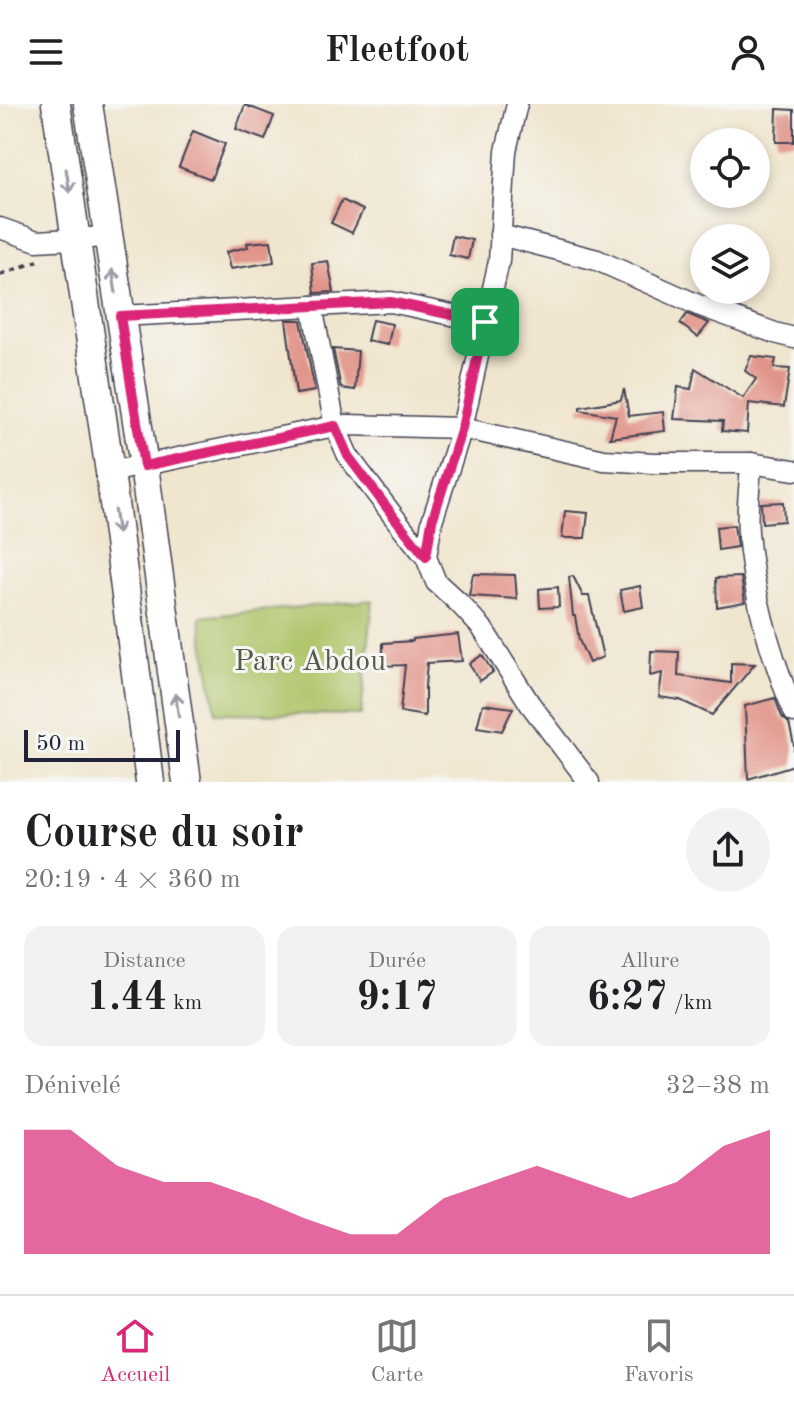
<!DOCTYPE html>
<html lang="fr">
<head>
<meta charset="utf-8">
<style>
  :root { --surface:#fff; --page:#f2f2f2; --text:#202124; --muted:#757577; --line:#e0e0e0; --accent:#db2777 }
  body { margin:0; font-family:"Old Standard TT",serif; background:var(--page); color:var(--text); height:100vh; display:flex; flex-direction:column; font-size:30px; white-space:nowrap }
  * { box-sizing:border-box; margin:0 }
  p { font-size:26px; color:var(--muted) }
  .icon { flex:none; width:44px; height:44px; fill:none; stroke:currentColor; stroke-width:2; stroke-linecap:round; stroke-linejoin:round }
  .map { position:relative; height:678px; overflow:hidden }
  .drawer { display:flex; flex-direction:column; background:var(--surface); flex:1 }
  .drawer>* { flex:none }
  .fabs { position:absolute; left:690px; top:24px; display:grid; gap:16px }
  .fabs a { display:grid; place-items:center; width:80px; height:80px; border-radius:50%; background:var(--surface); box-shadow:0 4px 12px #0003; font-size:40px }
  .scale { position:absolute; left:24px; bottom:20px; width:156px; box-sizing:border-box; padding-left:8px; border:4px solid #22223b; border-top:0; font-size:22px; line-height:28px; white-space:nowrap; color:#22223b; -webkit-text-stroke:6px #f6f6f2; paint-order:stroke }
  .pin { position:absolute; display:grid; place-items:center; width:68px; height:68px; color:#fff; margin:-34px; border-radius:16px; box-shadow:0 4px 12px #0006 }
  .round { display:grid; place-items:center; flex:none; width:84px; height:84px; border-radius:42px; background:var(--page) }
  .overview { display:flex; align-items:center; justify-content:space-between; height:136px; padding:0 24px }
  h1 { font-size:44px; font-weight:700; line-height:60px }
  .metrics { display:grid; grid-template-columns:repeat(3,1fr); gap:12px; height:136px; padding:8px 24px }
  .metrics div { display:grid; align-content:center; border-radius:20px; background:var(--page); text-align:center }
  .metrics b { font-size:40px; font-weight:700 }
  .metrics small { font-size:22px; font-weight:400 }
  .metrics p { font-size:22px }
  .chart { height:224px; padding:16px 24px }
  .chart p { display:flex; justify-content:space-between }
  .chart svg { width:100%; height:144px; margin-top:8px; fill:var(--accent); opacity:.7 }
  header { display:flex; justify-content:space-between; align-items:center; height:104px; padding:0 24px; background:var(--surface); font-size:36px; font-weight:700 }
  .tabs { display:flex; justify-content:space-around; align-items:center; height:112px; border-top:2px solid var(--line); background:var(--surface); font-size:22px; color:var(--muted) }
  .tabs a { display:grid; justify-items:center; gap:4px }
  .tabs .active { color:var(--accent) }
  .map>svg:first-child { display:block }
  .green { fill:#afc56a; stroke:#687452; stroke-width:2 }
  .building { fill:#e1948a }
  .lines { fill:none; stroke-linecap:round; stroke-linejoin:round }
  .street-casing { stroke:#413f51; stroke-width:23 }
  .secondary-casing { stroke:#413f51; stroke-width:31 }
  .path { stroke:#413f51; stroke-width:4; stroke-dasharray:6 6; stroke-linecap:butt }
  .street { stroke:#fff; stroke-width:20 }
  .secondary { stroke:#fff; stroke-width:28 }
  .oneway { stroke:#9c9ca7 }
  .route-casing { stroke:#fff; stroke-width:16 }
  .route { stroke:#db2777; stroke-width:10 }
  .labels { text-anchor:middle; stroke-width:6; stroke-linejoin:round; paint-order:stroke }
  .park-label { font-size:30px; fill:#535b4b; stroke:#f6f6f2 }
</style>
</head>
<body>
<header><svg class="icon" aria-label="menu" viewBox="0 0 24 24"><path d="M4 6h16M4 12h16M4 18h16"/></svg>Fleetfoot<svg class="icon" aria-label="person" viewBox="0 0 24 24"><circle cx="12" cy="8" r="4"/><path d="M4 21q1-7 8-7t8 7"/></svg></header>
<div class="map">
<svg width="794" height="678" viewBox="0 0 794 678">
  <rect width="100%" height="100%" fill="#f6f6f2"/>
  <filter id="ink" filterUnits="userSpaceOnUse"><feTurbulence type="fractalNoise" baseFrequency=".0125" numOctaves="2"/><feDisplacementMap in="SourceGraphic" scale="16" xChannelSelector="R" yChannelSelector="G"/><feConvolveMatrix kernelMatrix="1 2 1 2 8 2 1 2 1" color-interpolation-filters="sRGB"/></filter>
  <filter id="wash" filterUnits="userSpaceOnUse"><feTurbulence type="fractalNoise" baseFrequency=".006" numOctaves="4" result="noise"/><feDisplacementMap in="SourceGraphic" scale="32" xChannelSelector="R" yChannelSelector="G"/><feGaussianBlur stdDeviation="1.8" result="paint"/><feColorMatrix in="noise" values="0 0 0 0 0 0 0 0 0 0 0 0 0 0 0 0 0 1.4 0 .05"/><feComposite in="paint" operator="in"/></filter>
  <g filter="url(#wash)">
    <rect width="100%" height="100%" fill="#f0e5ce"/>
    <polygon class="green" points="373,496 361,611 216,609 200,513"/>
    <g id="blocks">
      <g class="building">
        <polygon points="245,1 274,12 265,36 236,25"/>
        <polygon points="777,5 794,6 794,38 776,38"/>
        <polygon points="193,27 225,40 211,75 179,63"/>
        <polygon points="342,96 363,106 352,129 331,119"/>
        <polygon points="453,132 472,136 468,155 449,151"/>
        <polygon points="271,137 274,158 230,165 226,148 248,143 247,139"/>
        <polygon points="328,157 334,188 315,189 312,159"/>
        <polygon points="687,210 709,219 698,233 680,220"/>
        <polygon points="286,216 301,216 315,287 296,290"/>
        <polygon points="372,216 392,220 388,241 367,237"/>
        <polygon points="333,245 358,247 355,286 341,284"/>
        <polygon points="751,252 776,255 774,264 790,265 784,303 749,299 747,329 722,327 723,317 674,315 678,283 691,285 695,264 743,294 756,275 745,267"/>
        <polygon points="624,285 629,312 663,308 665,327 610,334 616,312 580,306 580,303 621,296"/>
        <polygon points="783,398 784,417 762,419 761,399"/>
        <polygon points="565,407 588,409 585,434 562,434"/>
        <polygon points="734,421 737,443 718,446 716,423"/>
        <polygon points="473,470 515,471 517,495 471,492 469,491"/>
        <polygon points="573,472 583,492 589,492 603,553 589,559 579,536 575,512 573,512 569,473"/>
        <polygon points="741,473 745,498 717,503 716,474"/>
        <polygon points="640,482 643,503 624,507 620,486"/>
        <polygon points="558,483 559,503 540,504 539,485"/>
        <polygon points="458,530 462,557 427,559 425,582 425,612 400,608 405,561 383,562 383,539 413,537 413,535"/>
        <polygon points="651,547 679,548 678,572 731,579 731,559 755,560 712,611 680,596 659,593 662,569 650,572"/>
        <polygon points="482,551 493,568 480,577 469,560"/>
        <polygon points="775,594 782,613 789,619 794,641 794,661 748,675 745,602"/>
        <polygon points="483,600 513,604 502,627 477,623"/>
      </g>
    </g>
  </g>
  <g filter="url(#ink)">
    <use href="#blocks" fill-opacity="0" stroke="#413f51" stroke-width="2"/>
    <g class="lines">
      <defs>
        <g id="street">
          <polyline points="517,0 506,47 499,157 462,324 432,417 426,453 436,478 460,500 482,524 530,600 589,678"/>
          <polyline points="0,124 37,137 107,133"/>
          <polyline points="500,131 597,156 698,201 775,229 794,234"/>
          <polyline points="312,202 335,322 348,352 394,413 426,453"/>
          <polyline points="120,212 391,198 485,218"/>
          <path d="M751,359C750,382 746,406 748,428C753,491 770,550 794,608"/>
          <polyline points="110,368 330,323 347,321 462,324 604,356 654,359 751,359 794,366"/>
        </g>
        <g id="secondary">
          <polyline points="56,0 110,368 150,678"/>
          <polyline points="88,0 144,362 187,678"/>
        </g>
      </defs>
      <use href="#street" class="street-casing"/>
      <use href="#secondary" class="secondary-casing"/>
      <polyline class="path" points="0,171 38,157"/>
      <use href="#street" class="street"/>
      <use href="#secondary" class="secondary"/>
    </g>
    <defs><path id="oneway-shaft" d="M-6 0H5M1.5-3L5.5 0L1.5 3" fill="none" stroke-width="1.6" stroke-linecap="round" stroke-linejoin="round" transform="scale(2)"/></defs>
    <g class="oneway">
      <use href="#oneway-shaft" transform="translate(68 77) rotate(81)"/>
      <use href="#oneway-shaft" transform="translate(114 177) rotate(-99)"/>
      <use href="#oneway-shaft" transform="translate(116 418) rotate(82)"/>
      <use href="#oneway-shaft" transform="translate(177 601) rotate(-98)"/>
    </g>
  </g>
  <g class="lines" filter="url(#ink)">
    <defs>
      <polygon id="route" points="391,198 485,218 462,324 432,417 426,453 394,413 348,352 335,322 144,362 120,212"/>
    </defs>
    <use href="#route" class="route-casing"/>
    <use href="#route" class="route"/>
  </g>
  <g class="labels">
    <g class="park-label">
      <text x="310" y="566">Parc Abdou</text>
    </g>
  </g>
</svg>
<div class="fabs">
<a><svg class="icon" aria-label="locate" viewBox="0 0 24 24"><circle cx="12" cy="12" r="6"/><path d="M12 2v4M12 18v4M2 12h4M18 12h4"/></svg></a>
<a><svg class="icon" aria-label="layers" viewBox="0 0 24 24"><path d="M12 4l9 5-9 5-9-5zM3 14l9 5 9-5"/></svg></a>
</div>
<div class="scale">50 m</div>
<div class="pin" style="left:485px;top:218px;background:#1e9e55"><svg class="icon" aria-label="arrive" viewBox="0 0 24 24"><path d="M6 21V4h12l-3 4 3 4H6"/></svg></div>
</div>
<section class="drawer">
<div class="overview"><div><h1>Course du soir</h1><p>20:19 · 4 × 360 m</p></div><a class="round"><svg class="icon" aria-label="share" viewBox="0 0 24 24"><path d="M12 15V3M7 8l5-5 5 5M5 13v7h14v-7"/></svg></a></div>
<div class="metrics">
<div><p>Distance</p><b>1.44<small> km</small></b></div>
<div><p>Durée</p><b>9:17</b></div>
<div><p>Allure</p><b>6:27<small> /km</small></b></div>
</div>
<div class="chart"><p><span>Dénivelé</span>32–38 m</p>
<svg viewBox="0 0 160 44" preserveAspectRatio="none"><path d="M0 44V6L10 6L20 17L30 22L40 22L50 27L60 33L70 38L80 38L90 27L100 22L110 17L120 22L130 27L140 22L150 11L160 6V44z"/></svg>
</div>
</section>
<nav class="tabs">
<a class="active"><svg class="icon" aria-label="home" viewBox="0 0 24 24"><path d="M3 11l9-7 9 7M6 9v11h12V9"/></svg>Accueil</a>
<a><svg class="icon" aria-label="map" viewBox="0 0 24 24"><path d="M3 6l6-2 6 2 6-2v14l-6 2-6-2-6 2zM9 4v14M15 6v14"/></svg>Carte</a>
<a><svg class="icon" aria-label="saved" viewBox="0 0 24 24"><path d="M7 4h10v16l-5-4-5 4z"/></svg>Favoris</a>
</nav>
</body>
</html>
